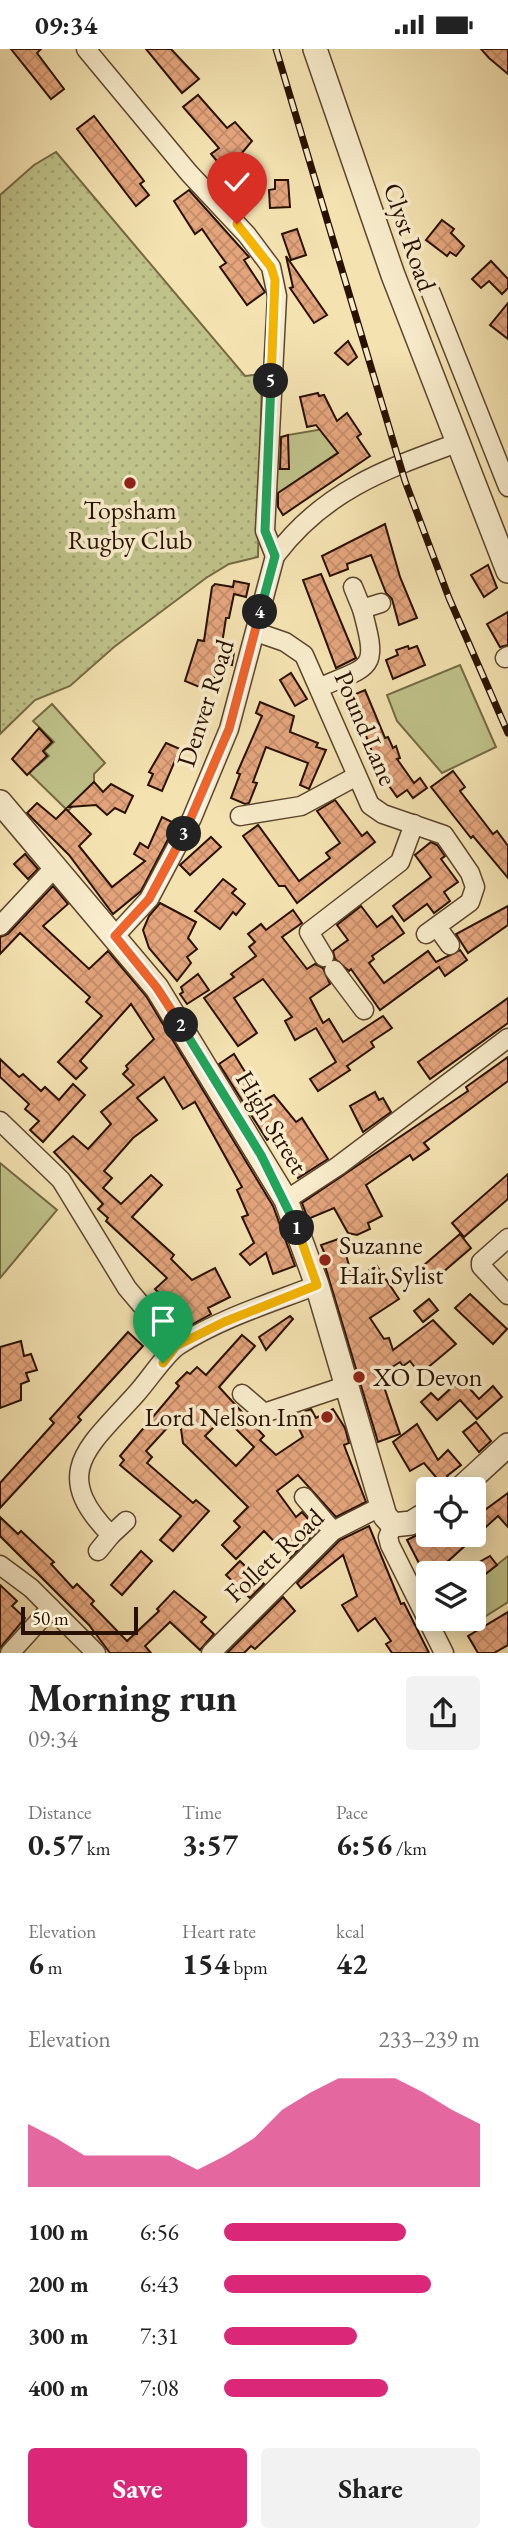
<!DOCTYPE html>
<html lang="en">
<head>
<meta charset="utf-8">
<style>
  :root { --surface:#fff; --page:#f2f2f2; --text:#222; --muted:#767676; --accent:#db2777 }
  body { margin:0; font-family:"EB Garamond",serif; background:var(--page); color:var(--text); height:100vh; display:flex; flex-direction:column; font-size:26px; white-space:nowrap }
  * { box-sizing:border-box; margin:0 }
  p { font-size:23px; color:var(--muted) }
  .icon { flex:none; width:38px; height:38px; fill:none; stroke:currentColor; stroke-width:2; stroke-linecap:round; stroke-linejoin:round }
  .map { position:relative; height:1604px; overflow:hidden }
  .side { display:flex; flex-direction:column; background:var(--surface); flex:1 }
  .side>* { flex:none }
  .controls { position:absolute; left:416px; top:1428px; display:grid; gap:14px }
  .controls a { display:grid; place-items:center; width:70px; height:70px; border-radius:7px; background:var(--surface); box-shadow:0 4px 18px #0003; font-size:35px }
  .scale { position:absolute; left:21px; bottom:18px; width:117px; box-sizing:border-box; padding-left:7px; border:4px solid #291100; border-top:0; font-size:19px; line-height:24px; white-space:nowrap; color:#291100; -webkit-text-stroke:5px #f8eccc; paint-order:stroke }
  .pin { position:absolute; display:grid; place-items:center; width:60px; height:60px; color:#fff; margin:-72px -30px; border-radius:50% 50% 50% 0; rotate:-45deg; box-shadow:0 0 7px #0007 }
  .pin .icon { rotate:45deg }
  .km { position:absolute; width:35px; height:35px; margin:-18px; border-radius:50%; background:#222; color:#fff; font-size:19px; line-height:35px; text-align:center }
  .round { display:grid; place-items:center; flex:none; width:74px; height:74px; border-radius:7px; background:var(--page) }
  .headline { display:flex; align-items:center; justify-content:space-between; height:119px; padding:0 28px }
  h1 { font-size:38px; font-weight:700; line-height:52px }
  .figures { display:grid; grid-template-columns:repeat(3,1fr); gap:10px; height:119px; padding:7px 28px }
  .figures div { display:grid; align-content:center }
  .figures b { font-size:30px; font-weight:700 }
  .figures small { font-size:19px; font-weight:400 }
  .figures p { font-size:19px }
  .chart { height:196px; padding:14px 28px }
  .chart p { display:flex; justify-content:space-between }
  .chart svg { width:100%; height:126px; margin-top:7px; fill:var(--accent); opacity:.7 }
  .action { display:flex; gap:14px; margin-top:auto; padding:14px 28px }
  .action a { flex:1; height:80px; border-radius:7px; background:var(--accent); color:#fff; font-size:28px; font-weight:700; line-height:80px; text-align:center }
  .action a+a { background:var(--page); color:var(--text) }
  ul { padding:0 28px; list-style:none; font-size:23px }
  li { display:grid; grid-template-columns:112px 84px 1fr; align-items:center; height:52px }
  li i { height:18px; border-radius:9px; background:var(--accent) }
  .status { display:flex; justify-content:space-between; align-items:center; height:49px; padding:0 35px; background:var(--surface); direction:ltr }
  .status svg { height:19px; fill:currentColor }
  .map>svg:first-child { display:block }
  .green { fill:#bfc289; stroke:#746a44; stroke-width:2 }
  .park { fill:url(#park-dots); stroke:#746a44; stroke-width:2 }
  .building { fill:url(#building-cross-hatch); stroke:#291100; stroke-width:2; fill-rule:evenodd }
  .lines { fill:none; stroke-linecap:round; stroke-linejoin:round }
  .minor-casing { stroke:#5c452c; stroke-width:21 }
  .tertiary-casing { stroke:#5c452c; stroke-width:26 }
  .minor { stroke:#f8eccc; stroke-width:18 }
  .tertiary { stroke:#f8eccc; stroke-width:23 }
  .rail-casing { stroke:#291100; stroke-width:7 }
  .rail { stroke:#f8eccc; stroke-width:4.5; stroke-dasharray:13; stroke-linecap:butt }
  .split-1-casing { stroke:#fff; stroke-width:14 }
  .split-2-casing { stroke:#fff; stroke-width:14 }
  .split-3-casing { stroke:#fff; stroke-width:14 }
  .split-4-casing { stroke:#fff; stroke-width:14 }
  .split-5-casing { stroke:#fff; stroke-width:14 }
  .split-6-casing { stroke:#fff; stroke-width:14 }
  .split-1 { stroke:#f5b400; stroke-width:9 }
  .split-2 { stroke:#22a559; stroke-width:9 }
  .split-3 { stroke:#f0652b; stroke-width:9 }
  .split-4 { stroke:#f0652b; stroke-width:9 }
  .split-5 { stroke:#22a559; stroke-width:9 }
  .split-6 { stroke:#f5b400; stroke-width:9 }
  .poi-dot { fill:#8f2418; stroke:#f8eccc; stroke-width:2.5 }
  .labels { text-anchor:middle; stroke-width:7; stroke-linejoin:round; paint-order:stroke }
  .street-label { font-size:26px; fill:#291100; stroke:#f8eccc }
  .poi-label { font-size:26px; fill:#291100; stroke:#f8eccc; text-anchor:start }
</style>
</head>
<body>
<div class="status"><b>09:34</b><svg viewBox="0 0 49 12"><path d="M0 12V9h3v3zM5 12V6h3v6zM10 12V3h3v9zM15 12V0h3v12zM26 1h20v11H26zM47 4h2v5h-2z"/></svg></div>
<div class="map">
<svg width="508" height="1604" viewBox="0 0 508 1604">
  <defs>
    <pattern id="park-dots" width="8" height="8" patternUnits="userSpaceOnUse" patternTransform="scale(1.75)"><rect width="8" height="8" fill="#bfc289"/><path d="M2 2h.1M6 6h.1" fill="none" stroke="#a4a674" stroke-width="1.8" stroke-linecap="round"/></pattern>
    <pattern id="building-cross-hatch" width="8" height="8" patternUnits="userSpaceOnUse" patternTransform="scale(1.75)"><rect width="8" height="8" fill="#e4a57d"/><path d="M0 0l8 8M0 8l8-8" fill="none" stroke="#c48d6a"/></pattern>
  </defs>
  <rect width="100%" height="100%" fill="#f4e2b1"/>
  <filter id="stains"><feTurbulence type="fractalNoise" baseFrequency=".00286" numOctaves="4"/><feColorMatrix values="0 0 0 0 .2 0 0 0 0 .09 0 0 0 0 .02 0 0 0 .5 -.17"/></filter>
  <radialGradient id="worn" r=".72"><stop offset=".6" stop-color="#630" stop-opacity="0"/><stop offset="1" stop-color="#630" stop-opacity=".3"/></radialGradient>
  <g class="green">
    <polygon points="329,379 323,385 343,400 274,447 275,420 288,420 288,386"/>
    <polygon points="460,616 496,698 442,724 397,672 387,646"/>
    <polygon points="52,655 105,714 94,725 94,733 68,762 24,719 31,712 37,717 49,707 44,702 54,693 33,672"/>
    <polygon points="0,1114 57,1161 0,1229"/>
    <polygon points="508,1507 508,1553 467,1579 461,1570 474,1570 474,1534"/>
  </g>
  <polygon class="park" points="56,103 245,327 262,325 258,508 229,515 206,529 114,598 70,637 35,651 0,685 0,146 34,116"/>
  <g class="building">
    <polygon points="11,0 41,0 37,4 64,40 51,50"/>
    <polygon points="146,0 171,0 199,30 182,44"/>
    <polygon points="481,0 508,0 508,25 489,9"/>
    <polygon points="198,46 227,79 235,73 252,92 226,123 211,105 219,99 183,58"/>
    <polygon points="94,67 144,132 140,135 149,146 136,157 77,80"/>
    <polygon points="275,131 288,131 290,158 270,159 269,141 275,140"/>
    <polygon points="189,141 249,208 244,211 265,243 247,256 220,218 226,214 213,196 202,180 195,185 174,152"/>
    <polygon points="442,171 454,180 451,184 464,197 456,207 450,203 447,207 426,191"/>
    <polygon points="297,180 306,206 291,211 282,185"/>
    <polygon points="286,207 327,266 314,274 290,239 293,238"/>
    <polygon points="491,212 508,230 508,239 502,245 489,232 481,239 472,230"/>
    <polygon points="508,254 508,290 490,276"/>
    <polygon points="348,292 357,308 348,316 335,304"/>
    <polygon points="318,344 319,347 324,346 337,372 347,364 361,385 357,388 370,407 283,466 278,458 278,444 338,404 316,376 307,378 300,348"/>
    <polygon points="288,386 289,420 280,420 281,388"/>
    <polygon points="385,475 400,528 417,569 399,576 392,550 386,544 371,506 347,515 348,520 330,527 322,507"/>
    <polygon points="488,516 497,539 484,548 471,526"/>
    <polygon points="321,525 356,609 336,619 303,531"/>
    <polygon points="234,532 249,535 246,548 234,545 229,569 226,569 221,601 234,603 232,616 220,614 209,642 185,632 198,591 204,592 212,538 215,535 233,538"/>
    <polygon points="508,563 508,596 500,598 487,575"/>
    <polygon points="408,597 409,600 417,597 425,616 393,630 386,611 398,606 396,601"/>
    <polygon points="291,624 307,650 295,657 280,631"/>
    <polygon points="365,641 385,689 388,688 393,699 396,697 400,709 397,710 414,734 420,729 427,739 413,749 407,741 397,748 380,724 359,668 352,671 344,650"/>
    <polygon points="260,653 294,667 290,683 318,694 316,698 326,701 309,740 300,736 308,714 266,698 253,733 257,734 249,754 245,755 231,749 240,725 237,724 262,667 256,664"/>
    <polygon points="39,679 52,693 43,702 47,707 27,726 12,710"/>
    <polygon points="166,694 180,700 162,742 148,736 153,725 149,723"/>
    <polygon points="453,722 465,738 460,742 493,785 497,782 508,797 508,829 473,787 471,789 431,738"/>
    <polygon points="94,733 103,743 111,735 133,747 125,764 115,759 107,766 96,756 68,758"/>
    <polygon points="335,751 362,787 367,783 375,793 297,854 285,837 279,837 243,787 258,776 299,832 330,809 326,804 340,794 317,762"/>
    <polygon points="37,754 56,770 66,760 91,785 79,797 112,838 145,812 134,805 140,794 148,799 162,768 176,775 141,842 113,865 69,806 27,764"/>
    <polygon points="211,788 221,798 190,826 180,816"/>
    <polygon points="431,793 437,796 445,807 441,810 458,833 444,843 450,852 434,864 427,855 404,872 393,857 431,828 415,806"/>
    <polygon points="25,805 38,820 28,830 14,815"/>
    <polygon points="223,830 236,840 232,844 245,855 236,866 233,863 220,880 195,862"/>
    <polygon points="53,837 68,855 43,877 89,920 108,902 146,947 273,1157 295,1217 273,1225 266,1204 250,1216 240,1205 254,1194 242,1168 248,1166 237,1141 242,1138 195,1053 183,1060 164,1028 137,1049 157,1071 133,1089 104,1122 112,1129 103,1139 121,1155 151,1126 162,1136 132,1168 174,1206 171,1210 192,1231 215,1219 230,1248 208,1259 211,1265 184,1280 169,1265 174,1261 155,1240 167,1229 106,1172 108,1169 98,1160 103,1155 54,1103 73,1087 88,1100 111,1075 101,1063 134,1036 123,1025 128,1020 126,1017 154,990 131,955 80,1012 87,1019 76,1030 58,1013 102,967 86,953 90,948 20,884 0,905 0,888 8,885"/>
    <polygon points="160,854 196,873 188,889 197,900 187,908 191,914 177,932 149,899 143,881 149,867"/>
    <polygon points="361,857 377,878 392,867 404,884 372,907 374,910 369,914 384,934 428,902 436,913 460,901 467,911 445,927 439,918 380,961 351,920 349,922 335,910 333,902 348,891 337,876"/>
    <polygon points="508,857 508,876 468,904 456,885"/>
    <polygon points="293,861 302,874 282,888 307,920 315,915 323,919 330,935 310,949 323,974 329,970 343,993 383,967 392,979 371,993 374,998 347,1017 350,1021 318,1042 310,1030 336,1013 316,979 295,991 285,972 292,968 263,930 234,949 257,984 238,997 204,949 234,928 231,925 256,907 249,898 255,893 248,885 261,875 266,881"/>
    <polygon points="198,925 209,941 187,955 180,945 183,943 181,938"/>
    <polygon points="508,949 508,974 430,1030 418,1013"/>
    <polygon points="234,1005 263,1052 274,1046 296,1073 302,1069 328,1110 298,1129 272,1088 267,1091 219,1015"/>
    <polygon points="508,1008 508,1032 424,1094 429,1100 413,1111 410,1106 366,1136 382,1167 368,1174 370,1180 357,1186 348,1184 334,1159 308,1170 302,1154 468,1042 466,1038"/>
    <polygon points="0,1010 19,1028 23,1025 41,1042 45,1038 59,1051 73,1035 85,1046 43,1093 30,1081 39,1072 25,1060 29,1055 0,1028"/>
    <polygon points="375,1043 379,1051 383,1049 391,1063 363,1083 350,1057"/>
    <polygon points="508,1125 508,1150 464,1188 452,1174"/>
    <polygon points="460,1185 471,1199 427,1237 416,1223"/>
    <polygon points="341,1189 353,1230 377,1217 399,1250 370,1269 384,1290 389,1289 393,1301 433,1271 456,1295 420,1325 410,1312 403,1317 400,1313 380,1326 400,1385 378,1393 325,1217 329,1215 321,1196"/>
    <polygon points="470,1245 507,1280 493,1295 455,1259"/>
    <polygon points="429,1250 438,1261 423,1273 414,1262"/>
    <polygon points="290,1267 293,1270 266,1301 259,1288"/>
    <polygon points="128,1283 143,1297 78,1368 81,1371 0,1459 0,1434 54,1374 50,1370"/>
    <path d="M242,1286L255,1297L219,1338L264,1387L260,1391L276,1406L303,1388L293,1367L311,1360L316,1369L333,1360L345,1379L349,1394L344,1396L366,1453L336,1468L298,1426L277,1442L296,1468L302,1463L318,1481L290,1509L264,1482L236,1510L222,1496L240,1478L234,1472L248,1458L183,1394L179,1366L146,1402L152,1408L147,1414L193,1454L196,1451L209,1462L173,1502L160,1491L181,1467L120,1416L124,1411L120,1407L179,1337L176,1334L187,1323L190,1325L197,1318L206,1326ZM224,1368L254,1398L236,1417L205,1387Z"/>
    <polygon points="21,1292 24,1307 31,1305 37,1321 26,1324 29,1332 21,1335 21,1351 0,1359 0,1298"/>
    <polygon points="461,1330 479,1350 493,1337 502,1348 477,1370 460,1351 437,1371 421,1353 431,1344 438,1351"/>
    <polygon points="476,1373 491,1392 479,1403 463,1383"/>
    <polygon points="417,1375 438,1411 448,1401 461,1416 447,1427 450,1431 446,1440 424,1414 410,1422 393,1393"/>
    <polygon points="508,1444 508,1478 498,1467 435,1524 424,1524 407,1491 429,1480 429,1486 474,1486 474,1469"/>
    <polygon points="0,1468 18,1485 21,1482 54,1513 51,1515 73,1539 77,1535 94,1552 91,1555 127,1592 159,1562 157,1560 174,1542 206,1568 201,1573 214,1585 200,1601 170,1573 145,1597 151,1604 110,1604 89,1576 0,1487"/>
    <polygon points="369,1477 401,1555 404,1554 429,1604 392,1604 386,1595 391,1592 375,1569 358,1582 342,1556 357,1547 343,1506 301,1539 297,1534 340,1491"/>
    <polygon points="141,1502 152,1512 122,1546 111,1536"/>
    <polygon points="490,1507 497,1516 474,1534 474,1516"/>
    <polygon points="240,1512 264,1535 250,1549 226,1526"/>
    <polygon points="0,1536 17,1552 12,1557 25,1569 0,1599"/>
    <polygon points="283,1548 295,1562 255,1600 251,1597 244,1604 227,1604"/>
    <polygon points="508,1563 508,1596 494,1604 478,1604 468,1587"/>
  </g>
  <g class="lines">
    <defs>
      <g id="minor">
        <polyline points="86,0 189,124 247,186 271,218 277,247 265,482 275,507"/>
        <polyline points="431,244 508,438"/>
        <polyline points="353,538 362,560 381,554"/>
        <polyline points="256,583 285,593 304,606 370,756 383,765 444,786 470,824 475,838 470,853 426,885"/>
        <polyline points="505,609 508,607"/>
        <path d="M320,638C374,616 378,620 362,560"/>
        <polyline points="240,767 301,757 355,728"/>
        <polyline points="0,877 56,817"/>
        <polyline points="437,878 450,896"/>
        <path d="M115,887L149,850L192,769L229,680L275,507C324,442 383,421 457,394"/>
        <polyline points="324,908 309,883 400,813 414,775"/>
        <polyline points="334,921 364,961"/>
        <polyline points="0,1072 61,1131 127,1239 176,1297"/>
        <polyline points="286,1151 338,1117 508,989"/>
        <polyline points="508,1189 481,1213 481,1217 508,1246"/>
        <polyline points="242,1345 264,1364 345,1337"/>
        <polyline points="304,1448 333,1482"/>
        <path d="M126,1472L111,1486C48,1423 90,1397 136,1345C148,1332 166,1304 179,1296C221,1269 271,1254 317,1236"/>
        <polyline points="393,1476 388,1488 390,1496 444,1604"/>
        <polyline points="98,1502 111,1486"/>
        <polyline points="0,1516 31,1539 96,1604"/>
        <polyline points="10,1604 51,1559"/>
        <polyline points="211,1604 333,1482 382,1457"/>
      </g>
      <g id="tertiary">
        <polyline points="315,0 393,226 508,522"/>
        <polyline points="0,753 157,939 286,1151 317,1236 385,1467 393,1476 411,1474 429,1463"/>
        <polyline points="460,1440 508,1396"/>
      </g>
    </defs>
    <use href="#minor" class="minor-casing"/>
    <use href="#tertiary" class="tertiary-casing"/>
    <use href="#minor" class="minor"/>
    <use href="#tertiary" class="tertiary"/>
    <defs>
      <polyline id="rail" points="276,0 405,432 449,549 508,684"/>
    </defs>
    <use href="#rail" class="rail-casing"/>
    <use href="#rail" class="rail"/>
  </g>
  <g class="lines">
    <defs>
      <polyline id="split-1" points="163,1314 176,1297 224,1273 317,1236 297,1179"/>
      <polyline id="split-2" points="181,976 261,1106 297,1179"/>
      <polyline id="split-3" points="181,976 157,939 115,887 149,850 184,785"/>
      <polyline id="split-4" points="184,785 229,680 260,563"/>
      <polyline id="split-5" points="260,563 275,507 265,482 271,332"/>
      <polyline id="split-6" points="237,175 271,218 275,231 271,332"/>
    </defs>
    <use href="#split-1" class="split-1-casing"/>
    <use href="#split-2" class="split-2-casing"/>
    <use href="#split-3" class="split-3-casing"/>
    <use href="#split-4" class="split-4-casing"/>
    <use href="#split-5" class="split-5-casing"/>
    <use href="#split-6" class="split-6-casing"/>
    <use href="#split-1" class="split-1"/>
    <use href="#split-2" class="split-2"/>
    <use href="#split-3" class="split-3"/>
    <use href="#split-4" class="split-4"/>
    <use href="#split-5" class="split-5"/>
    <use href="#split-6" class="split-6"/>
  </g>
  <g class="poi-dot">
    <circle cx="130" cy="434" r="7"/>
    <circle cx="325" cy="1211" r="7"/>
    <circle cx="359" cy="1328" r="7"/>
    <circle cx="327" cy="1368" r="7"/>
  </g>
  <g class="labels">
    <g class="street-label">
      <text transform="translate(410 188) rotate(71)" y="9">Clyst Road</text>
      <text transform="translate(205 654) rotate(-72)" y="9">Denver Road</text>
      <text transform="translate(366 679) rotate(67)" y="9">Pound Lane</text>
      <text transform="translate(272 1073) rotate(59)" y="9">High Street</text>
      <text transform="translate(274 1506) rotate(-43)" y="9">Follett Road</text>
    </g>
    <g class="poi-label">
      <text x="130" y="470" text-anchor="middle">Topsham<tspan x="130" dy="30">Rugby Club</tspan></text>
      <text x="339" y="1205">Suzanne<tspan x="339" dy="30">Hair Sylist</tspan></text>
      <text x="373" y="1337">XO Devon</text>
      <text x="313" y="1377" text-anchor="end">Lord Nelson Inn</text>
    </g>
  </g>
  <rect width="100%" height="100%" filter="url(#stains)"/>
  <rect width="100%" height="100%" fill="url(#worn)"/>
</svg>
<div class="controls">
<a><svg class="icon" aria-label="locate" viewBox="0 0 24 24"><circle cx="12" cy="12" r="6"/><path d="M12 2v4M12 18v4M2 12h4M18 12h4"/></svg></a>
<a><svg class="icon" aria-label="layers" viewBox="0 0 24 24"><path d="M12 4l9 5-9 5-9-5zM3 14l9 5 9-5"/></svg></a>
</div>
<div class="scale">50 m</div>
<div class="pin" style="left:163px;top:1314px;background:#1e9e55"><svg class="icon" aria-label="arrive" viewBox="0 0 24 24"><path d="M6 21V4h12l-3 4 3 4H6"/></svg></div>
<div class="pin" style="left:237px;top:175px;background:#d93025"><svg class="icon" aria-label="check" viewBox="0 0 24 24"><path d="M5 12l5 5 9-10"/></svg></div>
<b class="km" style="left:297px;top:1179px">1</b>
<b class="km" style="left:181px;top:976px">2</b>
<b class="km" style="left:184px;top:785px">3</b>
<b class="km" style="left:260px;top:563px">4</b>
<b class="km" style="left:271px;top:332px">5</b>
</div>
<section class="side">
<div class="headline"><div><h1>Morning run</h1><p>09:34</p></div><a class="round"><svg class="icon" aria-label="share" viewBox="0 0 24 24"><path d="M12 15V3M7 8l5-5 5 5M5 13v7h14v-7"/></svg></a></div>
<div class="figures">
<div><p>Distance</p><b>0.57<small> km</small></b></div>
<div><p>Time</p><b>3:57</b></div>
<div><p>Pace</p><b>6:56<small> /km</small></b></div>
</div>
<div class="figures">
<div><p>Elevation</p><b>6<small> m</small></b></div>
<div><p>Heart rate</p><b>154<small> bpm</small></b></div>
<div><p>kcal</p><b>42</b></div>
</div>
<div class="chart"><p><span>Elevation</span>233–239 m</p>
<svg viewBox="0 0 160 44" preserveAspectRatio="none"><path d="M0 44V22L10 27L20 33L30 33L40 33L50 33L60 38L70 33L80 27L90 17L100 11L110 6L120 6L130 6L140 11L150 17L160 22V44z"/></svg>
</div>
<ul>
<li><b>100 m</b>6:56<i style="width:71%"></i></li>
<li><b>200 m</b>6:43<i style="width:81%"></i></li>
<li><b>300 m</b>7:31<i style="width:52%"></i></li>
<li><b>400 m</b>7:08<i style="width:64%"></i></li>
</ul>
<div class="action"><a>Save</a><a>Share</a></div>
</section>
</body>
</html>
